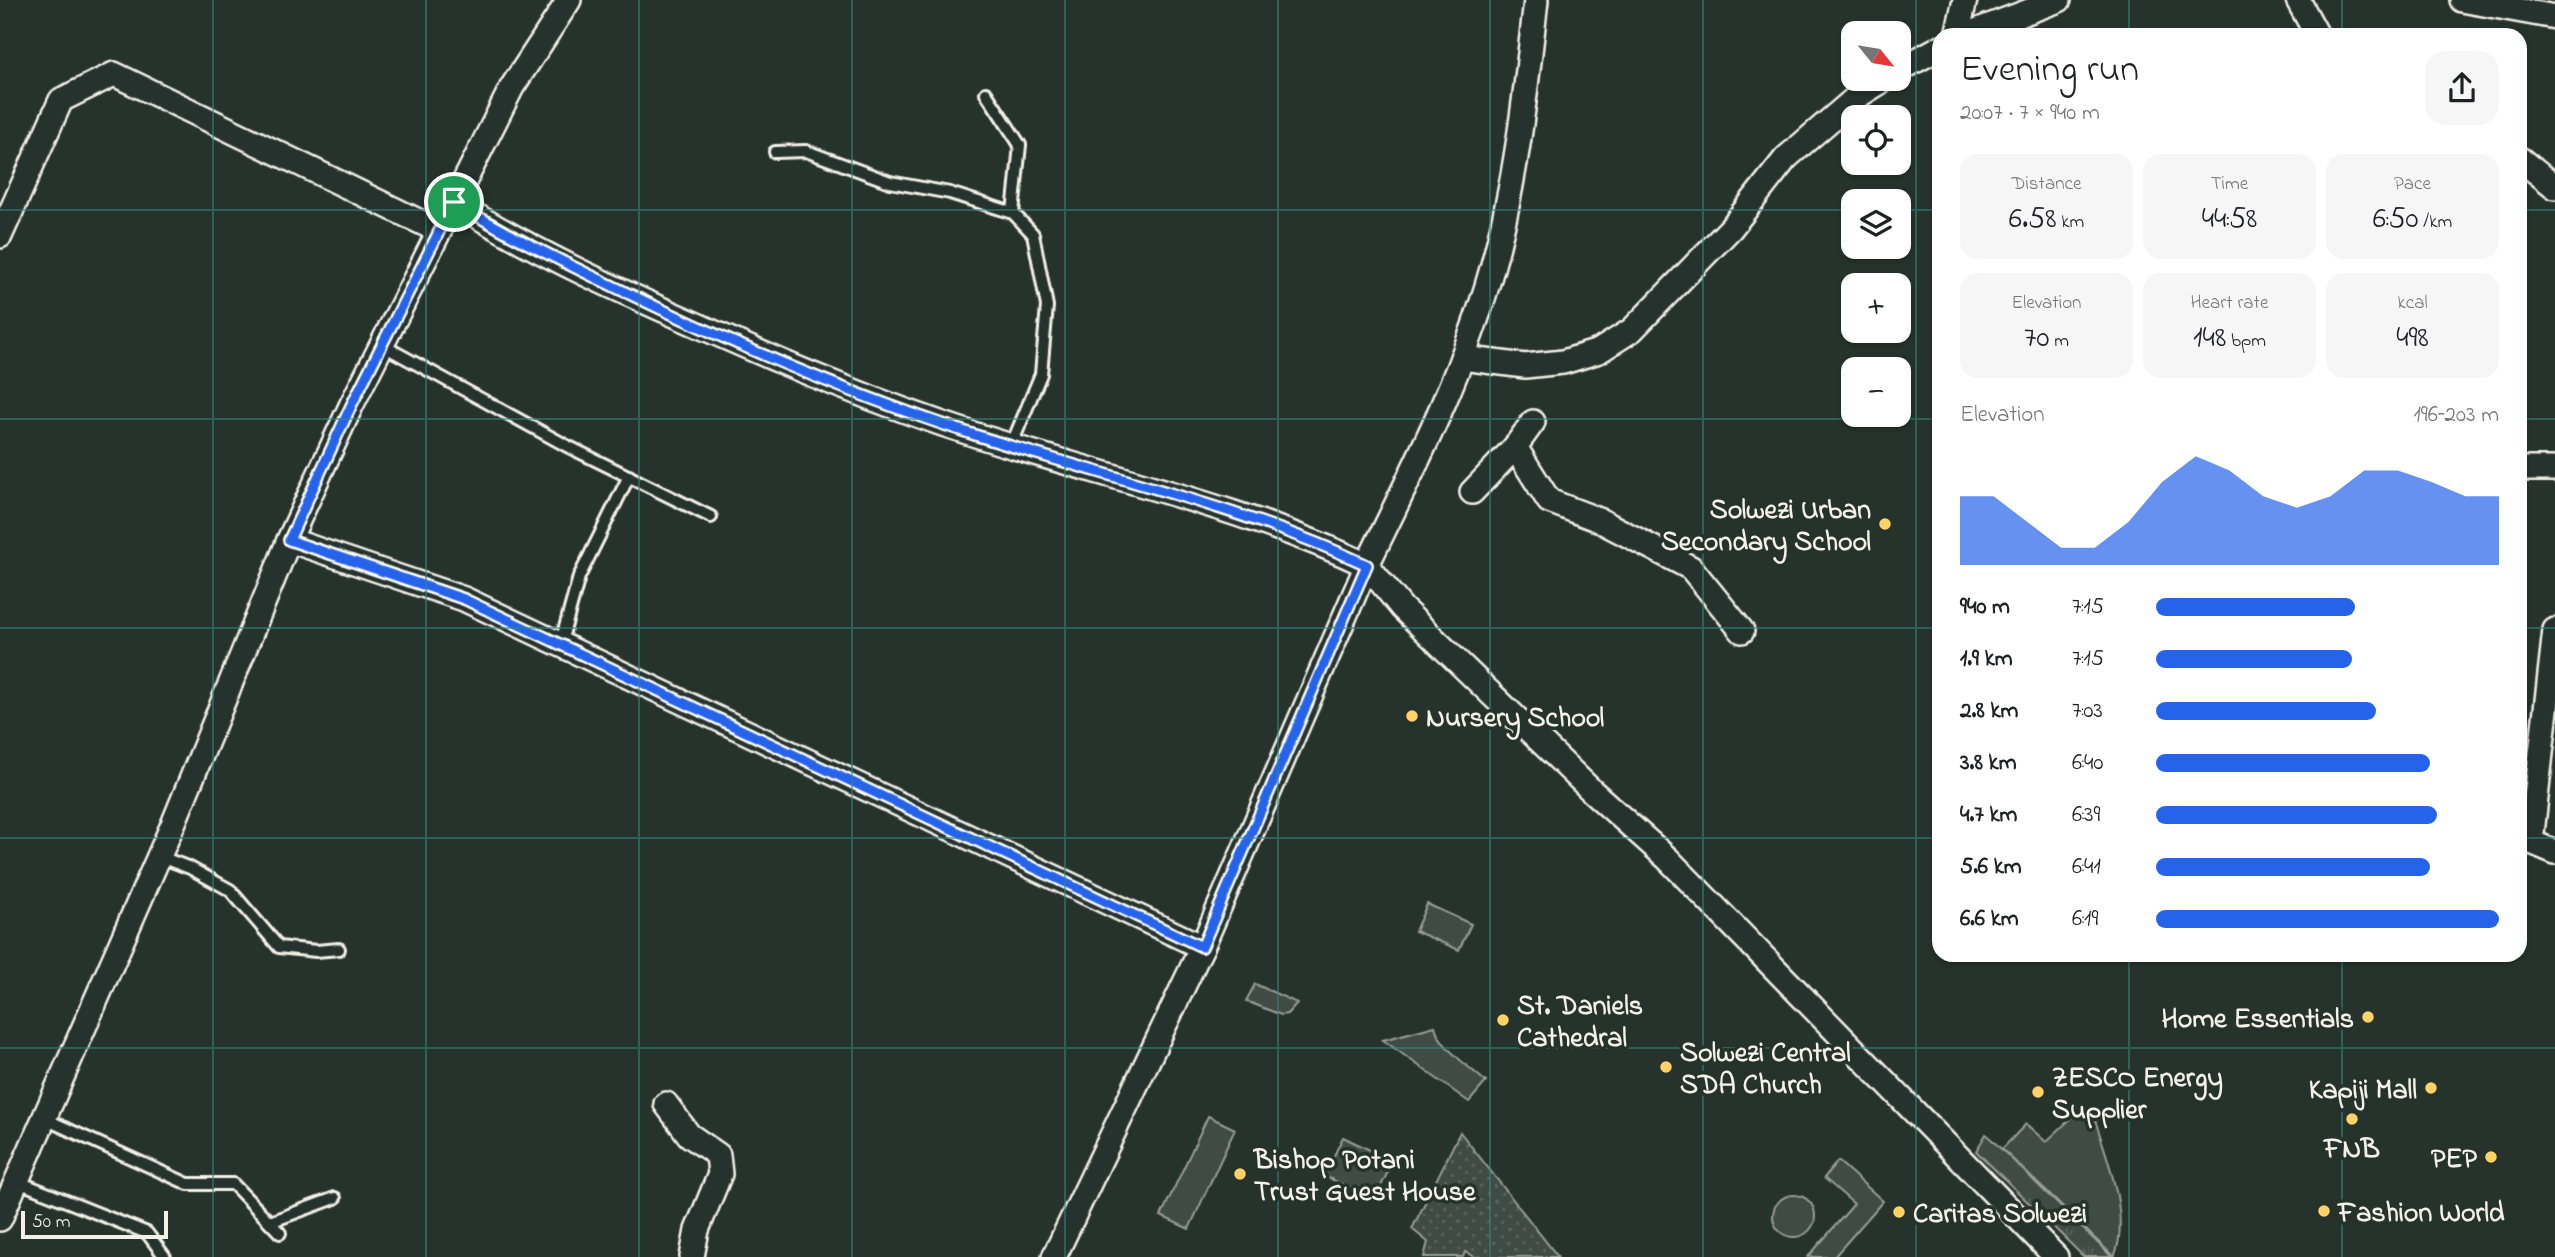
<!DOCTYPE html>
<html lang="en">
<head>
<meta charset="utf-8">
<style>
  :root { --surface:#fff; --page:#f6f6f6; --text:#202124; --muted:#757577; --accent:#2563eb }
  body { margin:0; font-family:"Indie Flower",sans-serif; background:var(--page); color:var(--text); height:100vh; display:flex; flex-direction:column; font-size:26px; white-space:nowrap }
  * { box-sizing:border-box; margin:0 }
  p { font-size:23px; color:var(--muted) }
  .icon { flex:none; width:38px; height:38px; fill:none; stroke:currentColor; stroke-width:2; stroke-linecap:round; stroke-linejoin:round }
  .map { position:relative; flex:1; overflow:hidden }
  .drawer { position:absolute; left:1932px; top:28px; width:595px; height:934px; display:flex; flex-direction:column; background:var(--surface); border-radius:21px; box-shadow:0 2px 5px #0004 }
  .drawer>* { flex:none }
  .needle { width:46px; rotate:120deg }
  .fabs { position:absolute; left:1841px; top:21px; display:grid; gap:14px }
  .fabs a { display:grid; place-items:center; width:70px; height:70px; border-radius:14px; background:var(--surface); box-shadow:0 2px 5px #0004; font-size:35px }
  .scale { position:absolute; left:21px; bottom:18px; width:147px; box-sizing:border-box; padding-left:7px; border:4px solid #f4f1e8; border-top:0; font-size:19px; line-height:24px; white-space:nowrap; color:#f4f1e8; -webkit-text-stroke:5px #26332d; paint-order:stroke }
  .pin { position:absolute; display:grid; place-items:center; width:60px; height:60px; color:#fff; margin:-30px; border:4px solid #fff; border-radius:50%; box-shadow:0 2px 7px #0007 }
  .round { display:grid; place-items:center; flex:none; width:74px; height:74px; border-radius:21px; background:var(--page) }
  .headline { display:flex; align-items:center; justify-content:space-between; height:119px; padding:0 28px }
  h1 { font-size:38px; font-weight:600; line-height:52px }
  .metrics { display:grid; grid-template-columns:repeat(3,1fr); gap:10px; height:119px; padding:7px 28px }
  .metrics div { display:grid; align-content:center; border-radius:18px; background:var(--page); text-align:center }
  .metrics b { font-size:30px; font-weight:600 }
  .metrics small { font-size:19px; font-weight:400 }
  .metrics p { font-size:19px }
  .chart { height:196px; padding:14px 28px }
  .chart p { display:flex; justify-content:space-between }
  .chart svg { width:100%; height:126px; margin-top:7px; fill:var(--accent); opacity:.7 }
  ul { padding:0 28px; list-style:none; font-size:23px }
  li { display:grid; grid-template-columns:112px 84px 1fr; align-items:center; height:52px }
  li i { height:18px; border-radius:9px; background:var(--accent) }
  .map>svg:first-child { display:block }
  .grass { fill:url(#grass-dots); stroke:#9a9e96; stroke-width:2 }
  .park { fill:url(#park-tufts); stroke:#9a9e96; stroke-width:2 }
  .garden { fill:#414b45; stroke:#9a9e96; stroke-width:2 }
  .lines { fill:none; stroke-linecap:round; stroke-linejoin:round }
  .lane-casing { stroke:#f4f1e8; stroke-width:16 }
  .street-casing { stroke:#f4f1e8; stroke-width:28 }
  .lane { stroke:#26332d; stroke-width:10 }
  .street { stroke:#26332d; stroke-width:23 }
  .route-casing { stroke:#fff; stroke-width:14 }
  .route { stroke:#2563eb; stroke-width:9 }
  .grid { fill:none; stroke:#318880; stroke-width:2; stroke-opacity:0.55 }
  .poi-dot { fill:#ffd166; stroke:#26332d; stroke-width:2.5 }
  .labels { text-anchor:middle; stroke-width:7; stroke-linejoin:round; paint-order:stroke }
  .poi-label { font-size:28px; font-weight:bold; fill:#f4f1e8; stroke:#26332d; text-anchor:start }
</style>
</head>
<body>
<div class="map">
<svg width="2555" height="1257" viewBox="0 0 2555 1257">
  <defs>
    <pattern id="grass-dots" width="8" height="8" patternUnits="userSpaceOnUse" patternTransform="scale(1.75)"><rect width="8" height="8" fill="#414b45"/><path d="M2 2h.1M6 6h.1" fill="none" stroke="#5d6560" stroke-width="1.8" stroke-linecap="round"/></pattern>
    <pattern id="park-tufts" width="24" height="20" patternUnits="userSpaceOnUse" patternTransform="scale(1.75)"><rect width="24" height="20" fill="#414b45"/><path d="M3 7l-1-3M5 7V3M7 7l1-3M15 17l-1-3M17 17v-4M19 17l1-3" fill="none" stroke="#5d6560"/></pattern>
  </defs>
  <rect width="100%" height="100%" fill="#26332d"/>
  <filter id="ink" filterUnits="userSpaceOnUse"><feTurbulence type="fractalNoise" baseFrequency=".0143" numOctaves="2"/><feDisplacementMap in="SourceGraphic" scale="14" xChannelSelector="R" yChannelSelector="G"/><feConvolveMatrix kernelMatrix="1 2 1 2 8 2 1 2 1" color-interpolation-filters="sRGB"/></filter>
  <g filter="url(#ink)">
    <polygon class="grass" points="1460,1132 1558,1257 1475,1257 1465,1252 1463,1257 1424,1257 1428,1242 1412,1229"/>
    <polygon class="park" points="1986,1134 2112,1257 2084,1257 1976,1151"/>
    <g class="garden">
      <polygon points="1427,904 1471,924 1459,950 1415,931"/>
      <polygon points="1255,984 1297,1003 1287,1014 1281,1015 1246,1001"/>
      <path d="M1435,1026C1440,1048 1470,1067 1486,1082L1469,1102L1383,1040Z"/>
      <path d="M2082,1108H2091C2104,1149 2132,1216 2114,1257L2002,1149L2026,1124L2046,1142Z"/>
      <polygon points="1208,1116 1235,1129 1189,1229 1161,1216"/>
      <polygon points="1343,1137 1393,1161 1375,1199 1324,1176"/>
      <polygon points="1838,1161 1883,1201 1834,1257 1808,1257 1854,1204 1824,1178"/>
      <circle cx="1794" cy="1216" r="21"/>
    </g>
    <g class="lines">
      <defs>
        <g id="lane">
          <polyline points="986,93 1020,145 1013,213"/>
          <polyline points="775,152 806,151 890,182 950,193 1013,213 1033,234 1047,306 1041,374 1011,446"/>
          <polyline points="382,345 567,446 711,517"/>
          <polyline points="561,642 579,577 629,476"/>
          <polyline points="158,856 190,868 230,890 279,947 316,951 339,949"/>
          <polyline points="43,1118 188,1184 233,1184 280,1233"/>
          <polyline points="16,1181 147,1233 165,1257"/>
          <polyline points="270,1222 335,1198"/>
        </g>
        <g id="street">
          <path d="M1536,0C1526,91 1516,184 1491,272C1463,373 1413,470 1367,565L1402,608L1593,792L1668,859L2056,1257"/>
          <polyline points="2298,0 2317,35"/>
          <polyline points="2462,0 2555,17"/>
          <polyline points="1957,35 1965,0"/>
          <polyline points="1965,35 2059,0"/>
          <polyline points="1899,70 1939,48"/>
          <polyline points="2520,159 2555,187"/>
          <path d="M454,202C530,250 613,288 695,324C787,365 879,404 976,435C1106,477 1243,507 1367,565L1202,947L1054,1257"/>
          <polyline points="0,236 61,100 114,74 439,231"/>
          <polyline points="1462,358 1525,366 1563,362 1599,351 1632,330 1731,228 1786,158 1858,96 1885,79"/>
          <polyline points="1533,422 1515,447 1549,501 1599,520 1691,568 1742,631"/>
          <polyline points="2520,469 2555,469"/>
          <polyline points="1472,492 1515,447"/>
          <polyline points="289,540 464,599 1202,947"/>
          <polyline points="2555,630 2531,842 2555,852"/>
          <polyline points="666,1104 689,1135 718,1155 720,1174 697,1230 692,1257"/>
          <polyline points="0,1219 174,822 289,540 351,406 512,87 569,0"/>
        </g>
      </defs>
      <use href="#lane" class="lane-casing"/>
      <use href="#street" class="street-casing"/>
      <use href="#lane" class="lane"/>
      <use href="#street" class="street"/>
    </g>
  </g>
  <g class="lines" filter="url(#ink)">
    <defs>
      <path id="route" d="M454,202C509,236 565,263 623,291C737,346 854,396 975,435C1106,477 1243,507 1367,565L1202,947L464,599L289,540L351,406Z"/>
    </defs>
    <use href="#route" class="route-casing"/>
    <use href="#route" class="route"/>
  </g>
  <path class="grid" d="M213,0V1257M426,0V1257M639,0V1257M852,0V1257M1065,0V1257M1278,0V1257M1490,0V1257M1703,0V1257M1916,0V1257M2129,0V35M2342,0V35M0,210H1853M1899,210H1939M2520,210H2555M0,419H1939M2520,419H2555M0,628H1939M2520,628H2555M0,838H1939M2520,838H2555M2129,956V1257M2342,956V1257M0,1048H2555"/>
  <g class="poi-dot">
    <circle cx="1885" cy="524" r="7"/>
    <circle cx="1412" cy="716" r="7"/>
    <circle cx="2368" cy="1017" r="7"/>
    <circle cx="1503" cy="1020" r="7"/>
    <circle cx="1666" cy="1067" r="7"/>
    <circle cx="2431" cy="1088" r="7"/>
    <circle cx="2038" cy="1092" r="7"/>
    <circle cx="2352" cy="1119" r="7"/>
    <circle cx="2491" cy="1157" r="7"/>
    <circle cx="1240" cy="1174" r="7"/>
    <circle cx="2324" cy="1211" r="7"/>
    <circle cx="1899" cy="1212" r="7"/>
  </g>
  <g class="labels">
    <g class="poi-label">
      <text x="1871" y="518" text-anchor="end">Solwezi Urban<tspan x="1871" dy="32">Secondary School</tspan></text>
      <text x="1426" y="726">Nursery School</text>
      <text x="1517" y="1014">St. Daniels<tspan x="1517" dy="32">Cathedral</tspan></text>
      <text x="2354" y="1027" text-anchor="end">Home Essentials</text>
      <text x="1680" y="1061">Solwezi Central<tspan x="1680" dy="32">SDA Church</tspan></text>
      <text x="2052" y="1086">ZESCO Energy<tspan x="2052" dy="32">Supplier</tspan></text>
      <text x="2417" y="1098" text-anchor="end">Kapiji Mall</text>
      <text x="2352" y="1157" text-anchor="middle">FNB</text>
      <text x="2477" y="1167" text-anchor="end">PEP</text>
      <text x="1254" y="1168">Bishop Potani<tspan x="1254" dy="32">Trust Guest House</tspan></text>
      <text x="2338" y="1221">Fashion World</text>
      <text x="1913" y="1222">Caritas Solwezi</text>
    </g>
  </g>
</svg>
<div class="fabs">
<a><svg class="needle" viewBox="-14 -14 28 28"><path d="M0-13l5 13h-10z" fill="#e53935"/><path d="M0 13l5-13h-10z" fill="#757577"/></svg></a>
<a><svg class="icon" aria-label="locate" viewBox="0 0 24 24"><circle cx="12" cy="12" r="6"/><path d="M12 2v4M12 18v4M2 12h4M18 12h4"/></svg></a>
<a><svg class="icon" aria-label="layers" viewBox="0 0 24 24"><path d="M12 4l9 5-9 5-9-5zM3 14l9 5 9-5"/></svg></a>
<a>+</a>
<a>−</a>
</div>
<div class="scale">50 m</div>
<div class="pin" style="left:454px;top:202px;background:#1e9e55"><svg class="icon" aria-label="arrive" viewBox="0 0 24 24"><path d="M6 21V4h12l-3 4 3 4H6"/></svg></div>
<section class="drawer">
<div class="headline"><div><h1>Evening run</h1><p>20:07 · 7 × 940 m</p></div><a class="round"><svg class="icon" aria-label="share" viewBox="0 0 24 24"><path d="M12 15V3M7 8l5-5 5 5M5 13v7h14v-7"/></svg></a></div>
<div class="metrics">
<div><p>Distance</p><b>6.58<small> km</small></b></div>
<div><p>Time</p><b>44:58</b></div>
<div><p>Pace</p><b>6:50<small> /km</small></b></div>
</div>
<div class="metrics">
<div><p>Elevation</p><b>70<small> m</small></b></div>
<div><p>Heart rate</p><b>148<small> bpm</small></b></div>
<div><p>kcal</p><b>498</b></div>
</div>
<div class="chart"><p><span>Elevation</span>196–203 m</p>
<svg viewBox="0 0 160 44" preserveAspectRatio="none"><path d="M0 44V20L10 20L20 29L30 38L40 38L50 29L60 15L70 6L80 11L90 20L100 24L110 20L120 11L130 11L140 15L150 20L160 20V44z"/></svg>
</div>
<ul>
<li><b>940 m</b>7:15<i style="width:58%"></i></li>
<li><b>1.9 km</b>7:15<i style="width:57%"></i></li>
<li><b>2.8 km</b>7:03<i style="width:64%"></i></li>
<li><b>3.8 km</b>6:40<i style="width:80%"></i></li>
<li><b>4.7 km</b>6:39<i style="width:82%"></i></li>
<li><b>5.6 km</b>6:41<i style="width:80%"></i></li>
<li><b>6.6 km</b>6:19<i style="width:100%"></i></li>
</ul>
</section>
</div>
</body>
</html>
